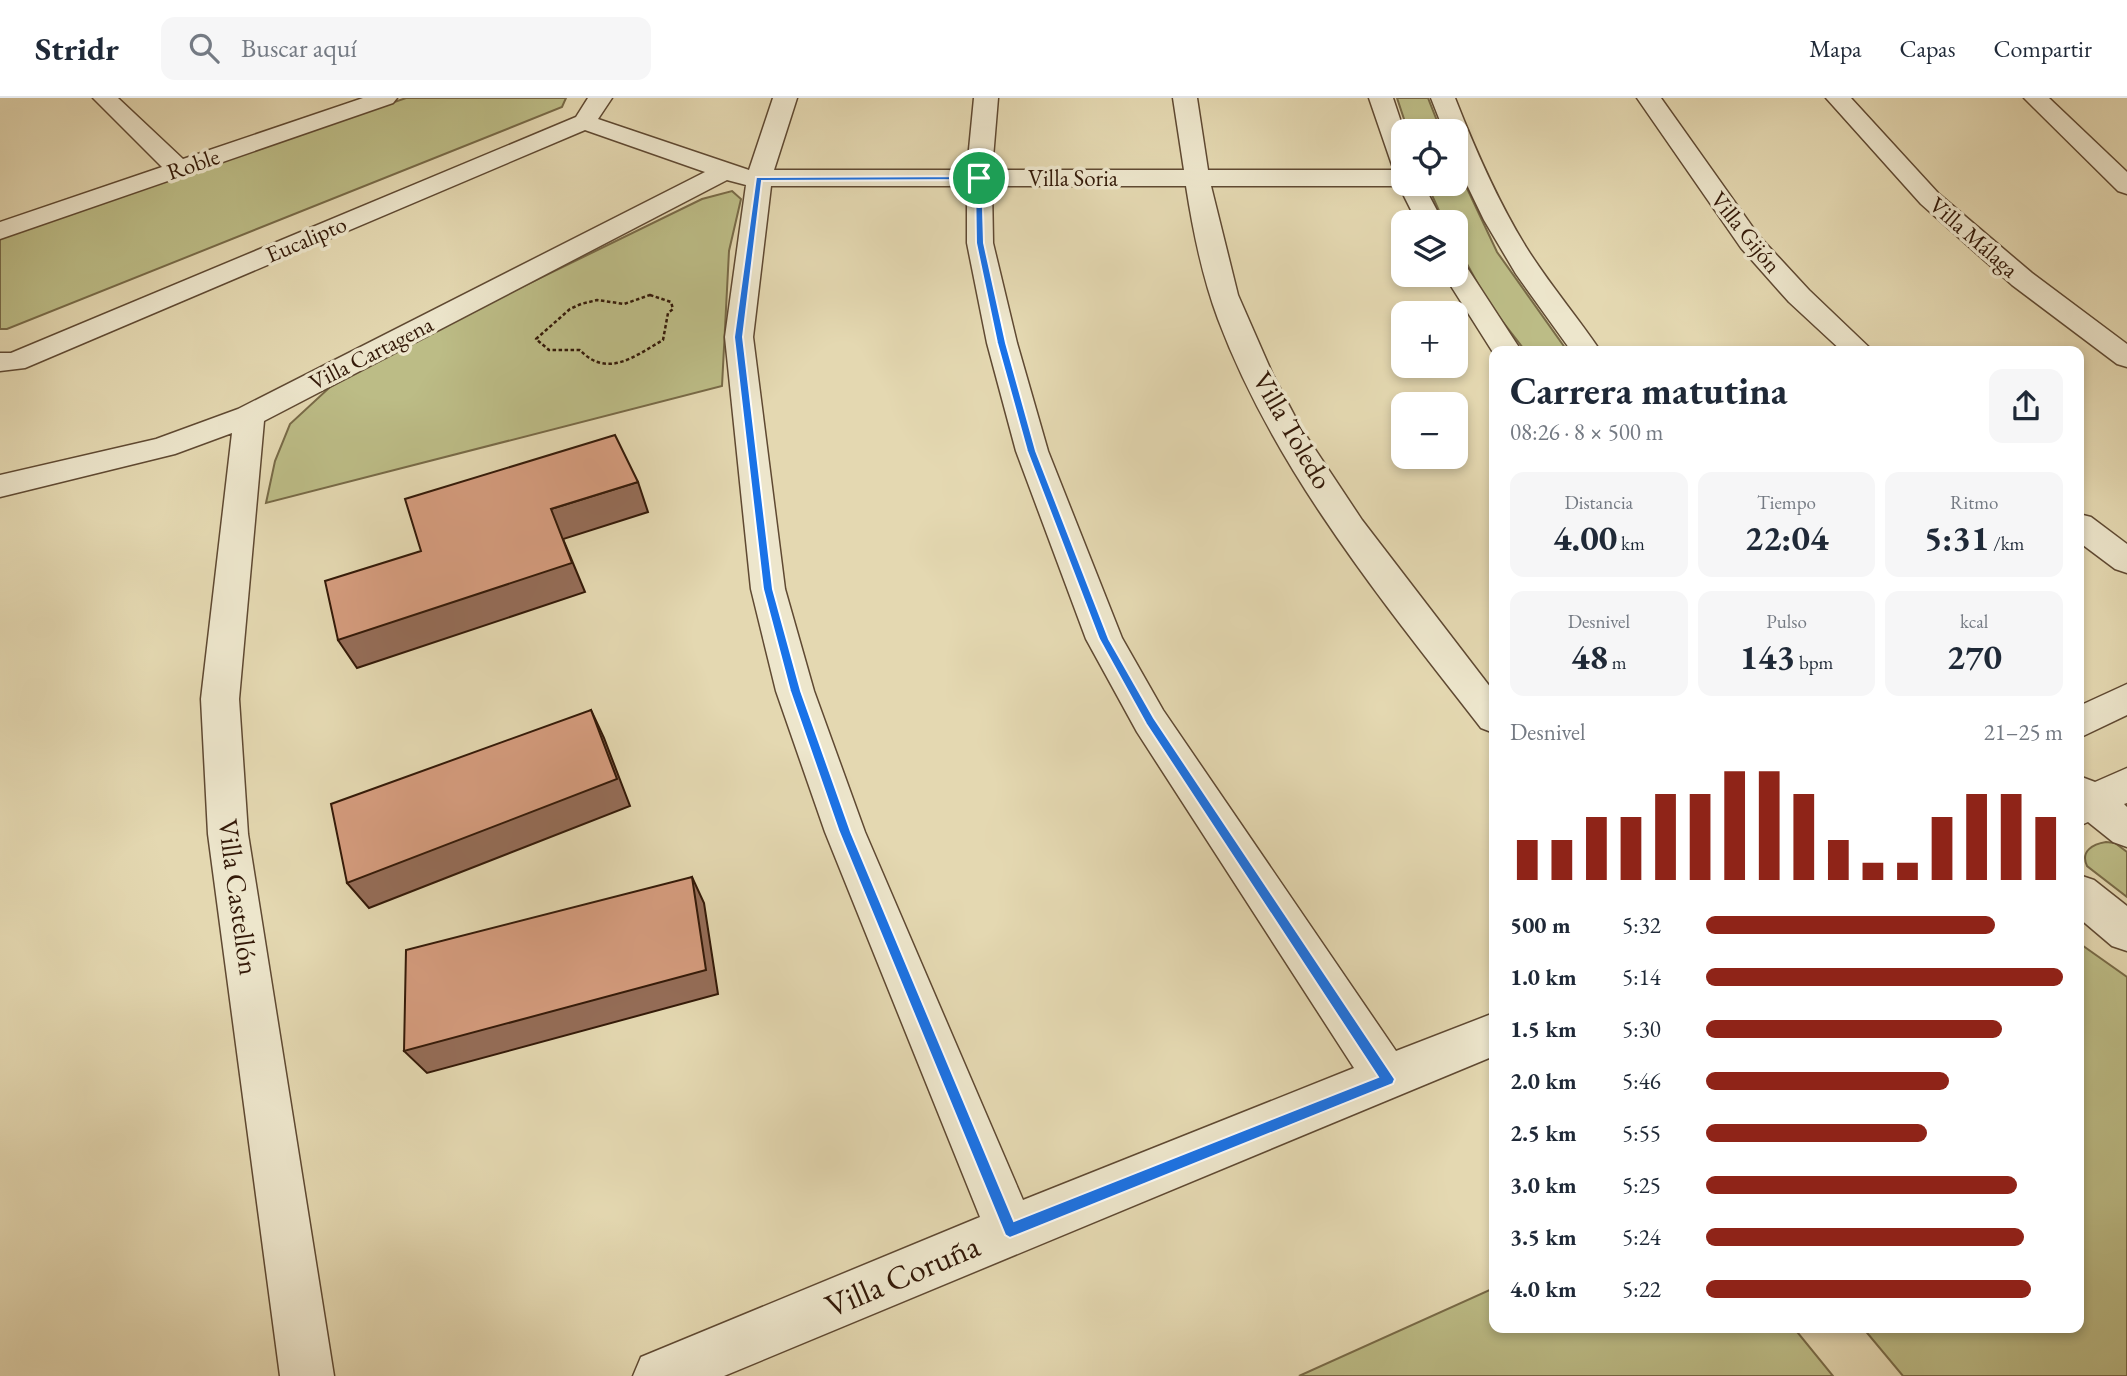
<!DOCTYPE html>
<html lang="es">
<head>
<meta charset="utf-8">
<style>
  :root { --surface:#fff; --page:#f6f6f7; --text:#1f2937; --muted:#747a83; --line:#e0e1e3; --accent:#8f2418 }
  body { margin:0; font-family:"EB Garamond",serif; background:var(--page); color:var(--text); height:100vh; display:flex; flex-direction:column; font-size:26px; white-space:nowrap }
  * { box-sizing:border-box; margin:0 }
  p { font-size:23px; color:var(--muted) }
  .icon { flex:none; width:38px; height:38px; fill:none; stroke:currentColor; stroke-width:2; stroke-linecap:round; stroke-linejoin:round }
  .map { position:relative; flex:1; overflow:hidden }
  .sheet { position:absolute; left:1489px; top:248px; width:595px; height:987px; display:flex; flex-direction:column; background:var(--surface); border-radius:14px; box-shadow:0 4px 10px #0003 }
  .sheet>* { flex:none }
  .buttons { position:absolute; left:1391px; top:21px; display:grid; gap:14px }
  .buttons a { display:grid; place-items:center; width:77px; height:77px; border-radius:14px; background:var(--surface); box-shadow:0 4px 10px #0003; font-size:35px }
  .pin { position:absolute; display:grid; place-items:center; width:60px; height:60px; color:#fff; margin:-30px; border:4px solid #fff; border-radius:50%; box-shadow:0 2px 7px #0007 }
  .round { display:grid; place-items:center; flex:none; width:74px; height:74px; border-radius:14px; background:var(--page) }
  .overview { display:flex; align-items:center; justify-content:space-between; height:119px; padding:0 21px }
  h1 { font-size:38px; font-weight:700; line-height:52px }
  .metrics { display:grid; grid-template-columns:repeat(3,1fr); gap:10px; height:119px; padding:7px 21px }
  .metrics div { display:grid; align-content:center; border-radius:14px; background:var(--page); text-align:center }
  .metrics b { font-size:35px; font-weight:700 }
  .metrics small { font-size:19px; font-weight:400 }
  .metrics p { font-size:19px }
  .chart { height:196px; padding:14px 21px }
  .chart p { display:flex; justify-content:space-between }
  .chart svg { width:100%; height:126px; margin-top:7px; stroke:var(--accent); stroke-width:6 }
  ul { padding:0 21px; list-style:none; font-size:23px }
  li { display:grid; grid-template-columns:112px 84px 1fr; align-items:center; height:52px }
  li i { height:18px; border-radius:9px; background:var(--accent) }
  header { display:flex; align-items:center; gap:42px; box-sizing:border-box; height:98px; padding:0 35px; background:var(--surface); border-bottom:2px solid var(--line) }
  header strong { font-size:33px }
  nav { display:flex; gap:38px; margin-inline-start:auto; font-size:24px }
  .search { width:490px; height:63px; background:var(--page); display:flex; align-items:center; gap:18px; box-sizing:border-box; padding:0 24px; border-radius:14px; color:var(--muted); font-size:26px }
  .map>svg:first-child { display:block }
  .green { fill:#bcbc86; stroke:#786a47; stroke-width:2 }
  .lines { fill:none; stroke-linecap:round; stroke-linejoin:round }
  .minor-casing { stroke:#5f4932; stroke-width:3 }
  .path { stroke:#331908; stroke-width:2.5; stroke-dasharray:3.5 2.5; stroke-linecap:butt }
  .minor { fill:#ede6cc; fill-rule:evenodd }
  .shaded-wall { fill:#956d58; stroke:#331908; stroke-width:2 }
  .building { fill:#d59c7e; stroke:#331908; stroke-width:2 }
  .route { fill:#1a73e8; stroke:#fff; stroke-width:2; fill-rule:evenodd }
  .labels { text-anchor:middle; stroke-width:7; stroke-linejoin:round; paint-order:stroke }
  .far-street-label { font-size:23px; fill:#331908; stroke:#ede6cc }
  .street-label { font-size:28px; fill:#331908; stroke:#ede6cc }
  .near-street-label { font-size:33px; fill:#331908; stroke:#ede6cc }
</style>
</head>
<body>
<header>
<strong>Stridr</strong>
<div class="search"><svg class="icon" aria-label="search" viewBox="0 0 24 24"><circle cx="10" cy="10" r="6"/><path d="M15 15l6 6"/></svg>Buscar aquí</div>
<nav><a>Mapa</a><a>Capas</a><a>Compartir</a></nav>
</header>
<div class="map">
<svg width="2127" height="1278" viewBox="0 0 2127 1278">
  <rect width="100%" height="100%" fill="#e4d8b1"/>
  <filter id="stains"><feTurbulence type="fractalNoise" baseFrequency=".00286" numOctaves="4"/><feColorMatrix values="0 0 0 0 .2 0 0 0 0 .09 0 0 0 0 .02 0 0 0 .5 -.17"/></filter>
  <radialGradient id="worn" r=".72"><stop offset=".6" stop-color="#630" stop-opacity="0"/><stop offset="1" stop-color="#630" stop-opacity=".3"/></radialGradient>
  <g class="green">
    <polygon points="406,0 566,0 562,9 7,231 0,231 0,139"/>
    <polygon points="1397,0 1428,0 1441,33 1408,33"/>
    <polygon points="1456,67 1497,154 1568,254 1526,254 1489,206 1456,146 1456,124 1444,124 1427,86 1456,86"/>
    <polygon points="732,93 741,101 729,153 722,288 266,405 275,363 290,326 330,289 401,248 702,101"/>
    <path d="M2106,744L2115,745L2127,754V799L2087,768C2080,753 2093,746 2106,744Z"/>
    <polygon points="2079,845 2127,879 2127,1278 1903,1278 1863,1230 2079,1230"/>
    <polygon points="1494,1190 1494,1230 1794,1230 1833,1278 1299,1278"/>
  </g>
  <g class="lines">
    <defs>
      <g id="minor">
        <polygon points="93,0 118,0 183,61 363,0 397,0 393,5 0,141 0,124 162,69"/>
        <path d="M588,0H612L598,21L749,72L773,0H797L774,72H967L974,0H998L992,72H1184L1173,0H1197L1208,72H1396L1392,67L1369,0H1393L1404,33V86H1423L1443,124H1417L1399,88H1211L1238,197L1273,277L1301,330L1362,422L1494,594V635L1481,630C1383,504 1275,373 1218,221C1202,178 1193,133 1186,88H992L993,145L1017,245L1048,353L1122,540L1163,612L1396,953L1494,915V958L724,1278H633L641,1259L980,1119L825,734L776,593L751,491L725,239L746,87L727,82L264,323L239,601L248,736L334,1278H280L208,736L201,601L232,335L175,356L0,399V377L156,341L238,311L705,74L585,32L25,270L0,273V255H11L576,19ZM771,88H967V145L987,245L1016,353L1086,541L1137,634L1354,970L1023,1102L865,734L814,593L785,491L753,239Z"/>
        <path d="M1431,0H1455C1475,51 1497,102 1526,149C1549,186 1577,218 1601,254H1572L1516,176L1484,122L1456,64V33H1444Z"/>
        <polygon points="1637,0 1661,0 1759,138 1809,192 1874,254 1843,254 1789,204 1741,150"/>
        <polygon points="1826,0 1851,0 1939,96 2032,175 2127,246 2127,269 2117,266 2012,187 1921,106"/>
        <polygon points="2024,0 2049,0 2127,74 2127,96 2118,93"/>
        <polygon points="1456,166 1466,168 1522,254 1494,256 1444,177 1456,177"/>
        <polygon points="2079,416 2091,419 2127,446 2127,475 2115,471 2079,444"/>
        <polygon points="2127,586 2127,617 2079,640 2079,608"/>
        <polygon points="2127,670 2127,705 2124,706 2127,709 2127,749 2113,744 2088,724 2079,728 2079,678 2095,684"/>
        <polygon points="2079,777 2094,782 2127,808 2127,853 2112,848 2079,820"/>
      </g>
    </defs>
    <use href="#minor" class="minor-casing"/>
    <path class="path" d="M650,197L671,204L673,211L668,215L663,242C635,258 607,281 580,252H549L536,241L570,211L581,206L597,202L624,206Z"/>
    <use href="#minor" class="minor"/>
  </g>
  <g class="shaded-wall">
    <polygon points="638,384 648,414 563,441 585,494 357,570 338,542 551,411"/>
    <polygon points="591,612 604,640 630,708 369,810 347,785"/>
    <polygon points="692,779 704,805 718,896 427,975 404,953"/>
  </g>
  <g class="building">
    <polygon points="615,337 638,384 551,411 572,465 338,542 325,483 421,453 405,401"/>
    <polygon points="591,612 617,681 347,785 331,706"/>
    <polygon points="692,779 706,872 404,953 406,852"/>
  </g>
  <path class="route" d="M982,78L984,145L1006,245L1036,353L1109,541L1154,620L1395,981L1393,986L1010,1140L1005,1137L839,734L790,593L763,491L734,239L756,79ZM975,82L976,145L997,245L1027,353L1099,541L1146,626L1378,979L1014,1123L851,734L801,593L773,491L743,239L762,83Z"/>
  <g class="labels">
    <g class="far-street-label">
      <text transform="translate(193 66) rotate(-19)" y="8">Roble</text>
      <text x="1073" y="88">Villa Soria</text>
      <text transform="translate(1746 134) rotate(51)" y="8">Villa Gijón</text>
      <text transform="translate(1974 139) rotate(41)" y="8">Villa Málaga</text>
      <text transform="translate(306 141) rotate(-23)" y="8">Eucalipto</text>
      <text transform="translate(371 255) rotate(-27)" y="8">Villa Cartagena</text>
    </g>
    <g class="street-label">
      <text transform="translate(1293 332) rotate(60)" y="10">Villa Toledo</text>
      <text transform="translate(239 799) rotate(82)" y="10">Villa Castellón</text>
    </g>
    <g class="near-street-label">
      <text transform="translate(902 1177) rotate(-23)" y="12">Villa Coruña</text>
    </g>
  </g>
  <rect width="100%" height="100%" filter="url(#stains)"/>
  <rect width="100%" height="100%" fill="url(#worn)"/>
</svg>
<div class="buttons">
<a><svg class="icon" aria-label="locate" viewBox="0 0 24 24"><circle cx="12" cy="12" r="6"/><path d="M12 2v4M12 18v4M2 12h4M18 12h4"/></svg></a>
<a><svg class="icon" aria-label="layers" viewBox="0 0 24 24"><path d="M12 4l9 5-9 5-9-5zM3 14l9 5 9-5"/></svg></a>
<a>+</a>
<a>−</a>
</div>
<div class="pin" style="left:979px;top:80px;background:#1e9e55"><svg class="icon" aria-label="arrive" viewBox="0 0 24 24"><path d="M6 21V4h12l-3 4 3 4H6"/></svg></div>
<section class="sheet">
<div class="overview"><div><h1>Carrera matutina</h1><p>08:26 · 8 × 500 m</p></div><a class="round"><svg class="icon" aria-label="share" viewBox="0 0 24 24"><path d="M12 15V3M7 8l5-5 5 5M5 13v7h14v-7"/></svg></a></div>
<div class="metrics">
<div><p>Distancia</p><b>4.00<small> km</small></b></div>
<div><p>Tiempo</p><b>22:04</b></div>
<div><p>Ritmo</p><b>5:31<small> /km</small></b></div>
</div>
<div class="metrics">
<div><p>Desnivel</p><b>48<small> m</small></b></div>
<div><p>Pulso</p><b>143<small> bpm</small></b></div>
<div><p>kcal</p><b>270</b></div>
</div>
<div class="chart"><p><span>Desnivel</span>21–25 m</p>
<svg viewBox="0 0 160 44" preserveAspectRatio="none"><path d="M5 44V30M15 44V30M25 44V22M35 44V22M45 44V14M55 44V14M65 44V6M75 44V6M85 44V14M95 44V30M105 44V38M115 44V38M125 44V22M135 44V14M145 44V14M155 44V22"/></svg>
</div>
<ul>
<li><b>500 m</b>5:32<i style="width:81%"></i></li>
<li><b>1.0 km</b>5:14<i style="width:100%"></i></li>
<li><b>1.5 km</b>5:30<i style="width:83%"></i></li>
<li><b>2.0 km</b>5:46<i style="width:68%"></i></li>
<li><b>2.5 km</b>5:55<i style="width:62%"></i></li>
<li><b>3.0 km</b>5:25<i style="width:87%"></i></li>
<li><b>3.5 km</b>5:24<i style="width:89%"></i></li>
<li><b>4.0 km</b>5:22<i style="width:91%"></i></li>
</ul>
</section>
</div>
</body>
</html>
